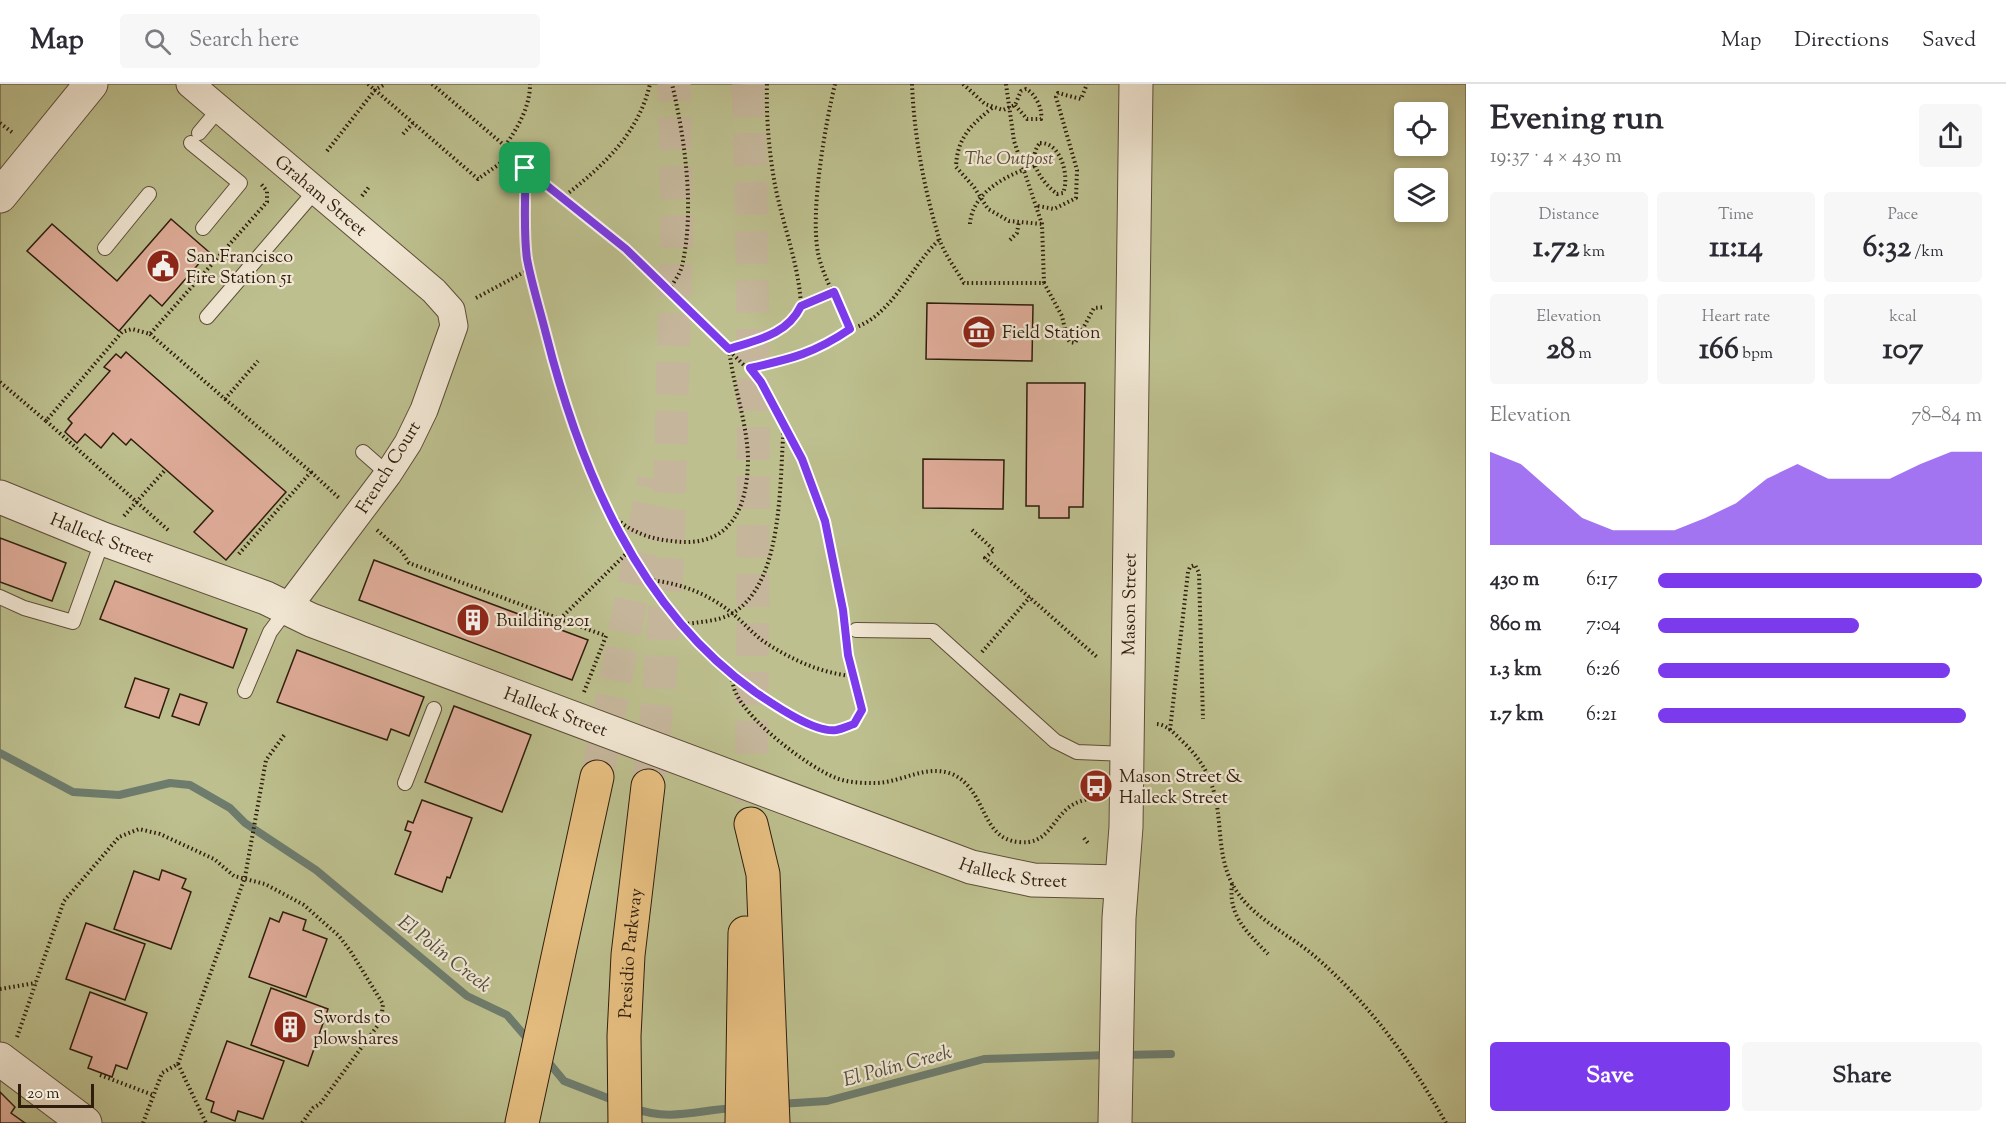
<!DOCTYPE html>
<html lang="en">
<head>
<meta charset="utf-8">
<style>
  :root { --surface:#fff; --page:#f7f7f7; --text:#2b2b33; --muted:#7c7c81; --line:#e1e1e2; --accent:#7c3aed }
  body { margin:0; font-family:"Sorts Mill Goudy",serif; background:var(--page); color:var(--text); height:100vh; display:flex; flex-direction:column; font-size:22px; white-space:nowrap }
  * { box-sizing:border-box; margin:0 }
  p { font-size:20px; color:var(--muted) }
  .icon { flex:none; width:33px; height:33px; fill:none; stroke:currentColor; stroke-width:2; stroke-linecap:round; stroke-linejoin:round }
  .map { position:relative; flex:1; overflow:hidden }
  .drawer { display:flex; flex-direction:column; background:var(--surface); width:540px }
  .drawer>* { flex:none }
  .fabs { position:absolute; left:1394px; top:18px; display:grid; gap:12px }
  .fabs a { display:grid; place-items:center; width:54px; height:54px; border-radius:6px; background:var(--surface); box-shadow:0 3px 9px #0003; font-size:30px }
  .scale { position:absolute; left:18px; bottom:15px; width:76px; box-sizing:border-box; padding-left:6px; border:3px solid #2e1d0c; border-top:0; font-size:16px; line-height:21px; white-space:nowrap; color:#2e1d0c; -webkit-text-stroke:4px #f2e8d5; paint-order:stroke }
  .pin { position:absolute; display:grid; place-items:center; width:51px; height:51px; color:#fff; margin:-26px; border-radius:12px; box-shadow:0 3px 9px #0006 }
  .round { display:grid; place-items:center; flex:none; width:63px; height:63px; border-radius:6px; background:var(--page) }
  .head { display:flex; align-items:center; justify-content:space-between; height:102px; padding:0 24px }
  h1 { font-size:33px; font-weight:700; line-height:45px }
  .metrics { display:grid; grid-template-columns:repeat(3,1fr); gap:9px; height:102px; padding:6px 24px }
  .metrics div { display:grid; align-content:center; border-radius:6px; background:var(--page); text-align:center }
  .metrics b { font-size:30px; font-weight:700 }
  .metrics small { font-size:16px; font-weight:400 }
  .metrics p { font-size:16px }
  .chart { height:168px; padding:12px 24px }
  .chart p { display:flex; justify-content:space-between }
  .chart svg { width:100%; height:108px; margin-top:6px; fill:var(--accent); opacity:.7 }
  .cta { display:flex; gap:12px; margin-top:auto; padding:12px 24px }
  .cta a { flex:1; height:69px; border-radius:6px; background:var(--accent); color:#fff; font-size:24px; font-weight:700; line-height:69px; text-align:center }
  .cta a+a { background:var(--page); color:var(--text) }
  ul { padding:0 24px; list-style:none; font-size:20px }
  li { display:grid; grid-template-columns:96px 72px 1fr; align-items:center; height:45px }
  li i { height:15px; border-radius:8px; background:var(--accent) }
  header { display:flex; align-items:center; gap:36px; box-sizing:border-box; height:84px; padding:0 30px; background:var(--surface); border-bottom:2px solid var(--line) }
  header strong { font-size:28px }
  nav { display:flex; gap:33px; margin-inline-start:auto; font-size:21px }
  .search { width:420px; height:54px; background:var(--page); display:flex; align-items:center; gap:15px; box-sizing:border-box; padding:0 21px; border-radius:6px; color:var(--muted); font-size:22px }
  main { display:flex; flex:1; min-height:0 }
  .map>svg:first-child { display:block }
  .green { fill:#bdbf8e; stroke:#766e4d; stroke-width:1.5; fill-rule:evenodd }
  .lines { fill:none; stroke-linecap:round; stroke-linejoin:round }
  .stream { stroke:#6e7c6d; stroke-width:8 }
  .building { fill:#dfac99; stroke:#2e1d0c; stroke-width:1.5 }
  .motorway-tunnel { stroke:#c5b69b; stroke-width:33; stroke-dasharray:33 16; stroke-linecap:butt }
  .service-casing { stroke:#5d4d39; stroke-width:16 }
  .minor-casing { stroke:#5d4d39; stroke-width:29 }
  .tertiary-casing { stroke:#5d4d39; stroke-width:35 }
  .motorway-casing { stroke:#2e1d0c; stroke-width:35 }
  .path { stroke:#2e1d0c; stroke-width:4; stroke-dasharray:1.5 3; stroke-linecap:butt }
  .service { stroke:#f2e8d5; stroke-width:14 }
  .minor { stroke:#f2e8d5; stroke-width:27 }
  .tertiary { stroke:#f2e8d5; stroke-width:33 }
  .motorway { stroke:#e6be80; stroke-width:33 }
  .route-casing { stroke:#fff; stroke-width:12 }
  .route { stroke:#7c3aed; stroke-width:8 }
  .labels { text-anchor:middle; stroke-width:4.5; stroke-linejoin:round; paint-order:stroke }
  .park-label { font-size:18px; font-style:italic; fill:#594e33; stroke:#f2e8d5 }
  .street-label { font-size:18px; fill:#2e1d0c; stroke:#f2e8d5 }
  .poi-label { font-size:18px; fill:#2e1d0c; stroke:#f2e8d5; text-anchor:start }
  .water-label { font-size:20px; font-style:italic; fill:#4e4d3c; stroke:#f2e8d5 }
</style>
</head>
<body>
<header>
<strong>Map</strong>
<div class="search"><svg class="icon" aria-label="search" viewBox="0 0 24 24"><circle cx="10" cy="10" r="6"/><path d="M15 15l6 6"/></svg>Search here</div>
<nav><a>Map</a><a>Directions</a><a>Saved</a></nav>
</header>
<main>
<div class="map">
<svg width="1466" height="1039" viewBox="0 0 1466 1039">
  <rect width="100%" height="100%" fill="#ebdcbf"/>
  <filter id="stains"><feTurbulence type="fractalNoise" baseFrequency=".00333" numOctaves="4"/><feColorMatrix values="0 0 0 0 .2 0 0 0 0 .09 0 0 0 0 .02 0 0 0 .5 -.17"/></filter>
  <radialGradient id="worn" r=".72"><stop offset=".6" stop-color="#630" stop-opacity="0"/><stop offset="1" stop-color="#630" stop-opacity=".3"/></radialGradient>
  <path class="green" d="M0,0H1466V1039H0ZM1404,28H1437V62H1404ZM1404,94H1437V128H1404Z"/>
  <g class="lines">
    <g class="stream">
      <polyline points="0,669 73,708 119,711 170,699 190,701 230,724 245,739 316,786 467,912 507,931 531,959"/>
      <polyline points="1124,971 1171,970"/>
      <polyline points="545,974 564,997 618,1018"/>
      <polyline points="779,1020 827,1017 984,975 1109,971"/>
      <path d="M634,1024C668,1038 699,1026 734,1024"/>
    </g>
  </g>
  <g class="building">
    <polygon points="171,135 209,168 162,222 150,211 119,247 27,167 52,140 117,197"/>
    <polygon points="927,219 1033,221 1032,277 926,275"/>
    <polygon points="126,268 286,408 226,476 194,448 213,427 131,355 126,361 113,349 101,364 85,350 77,359 65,348 72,339 68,335 110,287 104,283 116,270 121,274"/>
    <polygon points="1027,299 1085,299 1083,423 1069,423 1069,434 1039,434 1039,422 1026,422"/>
    <polygon points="923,375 1004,376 1003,425 923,424"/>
    <polygon points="0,454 66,479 52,517 0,498"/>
    <polygon points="374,476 588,556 572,596 359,516"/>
    <polygon points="115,497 247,545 233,584 100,535"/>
    <polygon points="297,566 424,613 409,652 391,645 387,656 277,618"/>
    <polygon points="135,594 169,605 159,634 125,623"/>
    <polygon points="180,610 207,619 199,641 172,632"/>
    <polygon points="454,622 531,651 502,728 425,698"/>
    <polygon points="422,716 472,734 450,794 447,793 442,808 395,790 411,748 405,746 408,737 413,739"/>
    <polygon points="162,786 186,795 182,804 191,808 171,865 114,845 134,787 159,796"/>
    <polygon points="283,828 306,836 303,846 327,855 306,913 249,893 270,834 279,838"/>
    <polygon points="86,839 145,860 125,916 66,895"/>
    <polygon points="271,904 328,925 308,982 251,961"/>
    <polygon points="90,908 147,929 127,985 116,981 112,993 88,984 92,973 70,965"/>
    <polygon points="227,957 284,977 263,1035 238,1027 235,1037 211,1028 214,1018 206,1015"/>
    <polygon points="0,1008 15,1023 11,1029 25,1039 0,1039"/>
  </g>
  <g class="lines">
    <g class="motorway-tunnel">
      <path d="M748,0C756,247 753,493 751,740"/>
      <polyline points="597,693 654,395"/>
      <polyline points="648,702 659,606 668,469 677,132 674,0"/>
    </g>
    <defs>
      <g id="service">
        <polyline points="199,49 219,25"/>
        <polyline points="191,59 240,99 203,144"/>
        <polyline points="105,164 149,110"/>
        <polyline points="207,233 316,106"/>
        <polyline points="363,368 388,390"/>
        <polyline points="0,513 24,524 73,538 103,455"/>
        <polyline points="856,546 933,547 1055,657 1077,668 1127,670"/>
        <polyline points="245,607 270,548 288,524"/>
        <polyline points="405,699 434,625"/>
      </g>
      <g id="minor">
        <path id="s1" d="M190,0L434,207L451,226L454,242L424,326L408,359L388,390L288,523"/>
      </g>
      <g id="tertiary">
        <polyline points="0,112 91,0"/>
        <path id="s2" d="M0,413L103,455L266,514L311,536L971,783L1033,796L1121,798"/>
        <polyline points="0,975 85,1039"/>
        <path id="s3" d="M1115,1039L1119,834L1126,743L1136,0"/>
      </g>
      <g id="motorway">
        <polyline points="751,740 763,790 773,1039"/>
        <polyline points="522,1039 597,693"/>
        <path id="s4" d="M625,1039L624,952L628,871L648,702"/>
        <polyline points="742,1039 745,849"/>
      </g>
    </defs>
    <use href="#service" class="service-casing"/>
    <use href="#minor" class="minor-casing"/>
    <use href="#tertiary" class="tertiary-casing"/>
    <use href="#motorway" class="motorway-casing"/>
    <g class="path">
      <polyline points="368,0 478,95 512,71"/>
      <polyline points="432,0 505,62 525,84 626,165 761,298 803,375 825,437 844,532"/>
      <path d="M767,0C766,33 769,68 775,101C783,142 799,180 801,222L834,208"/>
      <path d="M912,0C914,51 924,105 939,154C944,170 956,185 964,199H1044L1062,232L1067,254L1070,258L1075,259L1094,224L1105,223"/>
      <path d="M963,0L985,20L1003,26L1015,21L1021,7L1026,5C1035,9 1043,25 1041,35H1027L1015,21"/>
      <polyline points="1006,0 1014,57 1042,140 1044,199"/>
      <path d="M992,24C971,41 957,54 956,83L974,103L988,125L1009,137L1042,140"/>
      <polyline points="0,39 13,49"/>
      <polyline points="403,50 413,39"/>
      <path d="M1040,59C1061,58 1070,93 1063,109L1057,110C1043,99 1025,77 1040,59Z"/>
      <path d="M505,62C518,43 530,23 530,0"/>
      <polyline points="327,67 375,6 385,0"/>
      <path d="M525,84C526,114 523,146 527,175C531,199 539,223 545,246C579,383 636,524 755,608C773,620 814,649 836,646C842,645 848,642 854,640L862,626L847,563"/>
      <polyline points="362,112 369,103"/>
      <path d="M562,114C602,83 638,51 650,0"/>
      <polyline points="1038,122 1054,125 1076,114 1077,86 1056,13 1058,9 1081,15 1087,0"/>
      <path d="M970,140C972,108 1008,90 1035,82"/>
      <polyline points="1010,156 1017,149 1019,137"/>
      <path d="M669,206C673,199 680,190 682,182C695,126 685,55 672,0"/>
      <polyline points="476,214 530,185"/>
      <path d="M850,245C891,235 910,183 939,156"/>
      <polyline points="150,250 225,315 258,277"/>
      <path d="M750,284C791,275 815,269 850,245C840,221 823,194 818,169C810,127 825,42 835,0"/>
      <polyline points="0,298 46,337"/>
      <polyline points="225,315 311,388 237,472"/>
      <polyline points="311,388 339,414"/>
      <path d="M610,430C618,436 627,444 637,448C647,453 660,456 672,457C730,465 748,425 748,374C747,337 733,302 729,265C757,256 787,251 801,222"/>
      <polyline points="124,432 165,386"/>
      <polyline points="168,446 46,337 122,248 132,245 150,250 267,118 267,107 261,100"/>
      <polyline points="377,446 402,468 409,479 606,552 584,608"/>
      <polyline points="972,446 994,466 985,474 1098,574"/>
      <path d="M649,496C680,499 707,509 732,529C743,538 752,549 763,557C790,575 820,589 852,592"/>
      <polyline points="560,535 630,466"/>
      <path d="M679,541C696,538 718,538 733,529C785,497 779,394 784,341"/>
      <polyline points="982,568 1030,513"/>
      <path d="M731,592C733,597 733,604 736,609C748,637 808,683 836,694C849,699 863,699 876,699C903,698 926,680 952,690C987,705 980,755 1019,758C1047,761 1051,738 1068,724C1077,717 1087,715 1098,713"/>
      <path d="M1157,640C1167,641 1175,650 1182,657C1238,709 1205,759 1237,808C1256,836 1292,852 1318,875C1371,922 1411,977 1446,1039"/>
      <polyline points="1170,646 1188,488 1190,483 1195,481 1199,489 1203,635"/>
      <polyline points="1084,754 1088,759"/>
      <path d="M1232,800C1228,832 1247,848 1268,870"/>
      <polyline points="0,905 36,899"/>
      <polyline points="17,953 64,817 119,753 139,745 160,750 214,775 234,792 265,800 304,821 339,852 351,868 383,920 381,937 320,1020 313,1024 302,1039"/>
      <polyline points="178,980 206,1039"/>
      <polyline points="100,991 153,1011"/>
      <polyline points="143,1039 162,989 178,980 245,793 266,676 285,650"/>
    </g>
    <use href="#service" class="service"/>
    <use href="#minor" class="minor"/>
    <use href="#tertiary" class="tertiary"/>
    <use href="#motorway" class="motorway"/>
  </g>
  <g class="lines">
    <defs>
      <path id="route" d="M525,84L626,165L729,265C757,256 787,251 801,222L834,208L850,245C815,269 791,275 750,284L761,298L802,375L825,437L843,526L848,571L862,626L854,640C848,642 842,645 836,646C814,649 773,620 755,608C638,525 580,385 546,250C540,226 532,201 527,175C523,146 526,114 525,84Z"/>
    </defs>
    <use href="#route" class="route-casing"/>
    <use href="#route" class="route"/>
  </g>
  <defs>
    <symbol id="civic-disc" viewBox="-11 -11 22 22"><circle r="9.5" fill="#8f2418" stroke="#f2e8d5"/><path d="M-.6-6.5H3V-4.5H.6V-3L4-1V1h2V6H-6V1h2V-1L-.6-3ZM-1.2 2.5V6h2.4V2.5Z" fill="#fff"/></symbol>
    <symbol id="museum-disc" viewBox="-11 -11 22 22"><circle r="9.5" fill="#8f2418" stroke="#f2e8d5"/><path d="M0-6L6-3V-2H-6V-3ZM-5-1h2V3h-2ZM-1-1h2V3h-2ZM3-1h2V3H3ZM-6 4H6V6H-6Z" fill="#fff"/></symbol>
    <symbol id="building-disc" viewBox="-11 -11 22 22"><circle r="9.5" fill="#8f2418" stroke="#f2e8d5"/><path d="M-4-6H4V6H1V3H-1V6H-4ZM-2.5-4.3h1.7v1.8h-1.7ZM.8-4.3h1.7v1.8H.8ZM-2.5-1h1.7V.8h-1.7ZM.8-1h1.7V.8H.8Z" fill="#fff"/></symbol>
    <symbol id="bus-disc" viewBox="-11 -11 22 22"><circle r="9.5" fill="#8f2418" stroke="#f2e8d5"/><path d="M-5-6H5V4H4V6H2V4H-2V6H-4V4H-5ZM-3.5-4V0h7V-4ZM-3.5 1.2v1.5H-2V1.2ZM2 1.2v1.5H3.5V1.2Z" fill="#fff"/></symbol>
  </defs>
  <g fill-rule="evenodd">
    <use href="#civic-disc" x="144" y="163" width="38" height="38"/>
    <use href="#museum-disc" x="960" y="229" width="38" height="38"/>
    <use href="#building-disc" x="454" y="517" width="38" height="38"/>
    <use href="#bus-disc" x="1077" y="683" width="38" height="38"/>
    <use href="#building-disc" x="271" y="924" width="38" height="38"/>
  </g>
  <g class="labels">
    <g class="park-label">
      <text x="1009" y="80">The Outpost</text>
    </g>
    <g class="street-label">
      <text dy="6" stroke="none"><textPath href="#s1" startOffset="172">Graham Street</textPath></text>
      <text transform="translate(388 383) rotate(-58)" y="6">French Court</text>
      <text dy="6" stroke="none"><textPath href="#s2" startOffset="110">Halleck Street</textPath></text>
      <text dy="6" stroke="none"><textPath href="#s3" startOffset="519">Mason Street</textPath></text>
      <text dy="6" stroke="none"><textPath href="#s2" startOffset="596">Halleck Street</textPath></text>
      <text dy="6" stroke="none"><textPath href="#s2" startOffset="1082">Halleck Street</textPath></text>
      <text dy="6" stroke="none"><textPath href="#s4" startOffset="170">Presidio Parkway</textPath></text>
    </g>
    <g class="poi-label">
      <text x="186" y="178">San Francisco<tspan x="186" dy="21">Fire Station 51</tspan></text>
      <text x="1002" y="254">Field Station</text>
      <text x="496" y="542">Building 201</text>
      <text x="1119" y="698">Mason Street &amp;<tspan x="1119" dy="21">Halleck Street</tspan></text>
      <text x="313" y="939">Swords to<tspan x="313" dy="21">plowshares</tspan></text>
    </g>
    <g class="water-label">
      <text transform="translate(445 869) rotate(38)" y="7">El Polín Creek</text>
      <text transform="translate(897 981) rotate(-15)" y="7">El Polín Creek</text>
    </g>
  </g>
  <rect width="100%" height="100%" filter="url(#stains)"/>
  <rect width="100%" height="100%" fill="url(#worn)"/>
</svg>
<div class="fabs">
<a><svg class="icon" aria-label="locate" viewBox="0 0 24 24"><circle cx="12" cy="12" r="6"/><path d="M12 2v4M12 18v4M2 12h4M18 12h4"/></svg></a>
<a><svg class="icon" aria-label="layers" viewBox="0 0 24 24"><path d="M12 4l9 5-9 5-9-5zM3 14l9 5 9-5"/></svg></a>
</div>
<div class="scale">20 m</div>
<div class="pin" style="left:525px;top:84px;background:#1e9e55"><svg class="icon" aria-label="arrive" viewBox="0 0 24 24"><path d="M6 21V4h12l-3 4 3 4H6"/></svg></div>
</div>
<section class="drawer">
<div class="head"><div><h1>Evening run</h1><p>19:37 · 4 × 430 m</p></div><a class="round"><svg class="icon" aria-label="share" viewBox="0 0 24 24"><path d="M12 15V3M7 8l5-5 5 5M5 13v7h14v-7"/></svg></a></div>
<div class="metrics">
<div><p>Distance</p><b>1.72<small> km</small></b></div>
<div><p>Time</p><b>11:14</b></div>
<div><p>Pace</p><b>6:32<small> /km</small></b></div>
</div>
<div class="metrics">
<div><p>Elevation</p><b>28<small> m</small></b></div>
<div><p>Heart rate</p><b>166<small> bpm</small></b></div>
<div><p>kcal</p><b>107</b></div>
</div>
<div class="chart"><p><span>Elevation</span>78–84 m</p>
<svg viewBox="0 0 160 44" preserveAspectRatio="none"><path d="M0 44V6L10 11L20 22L30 33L40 38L50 38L60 38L70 33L80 27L90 17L100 11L110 17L120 17L130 17L140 11L150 6L160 6V44z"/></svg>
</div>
<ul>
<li><b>430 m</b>6:17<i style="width:100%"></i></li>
<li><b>860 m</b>7:04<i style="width:62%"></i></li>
<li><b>1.3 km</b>6:26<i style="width:90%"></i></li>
<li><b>1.7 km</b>6:21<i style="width:95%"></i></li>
</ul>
<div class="cta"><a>Save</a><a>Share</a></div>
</section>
</main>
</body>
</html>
